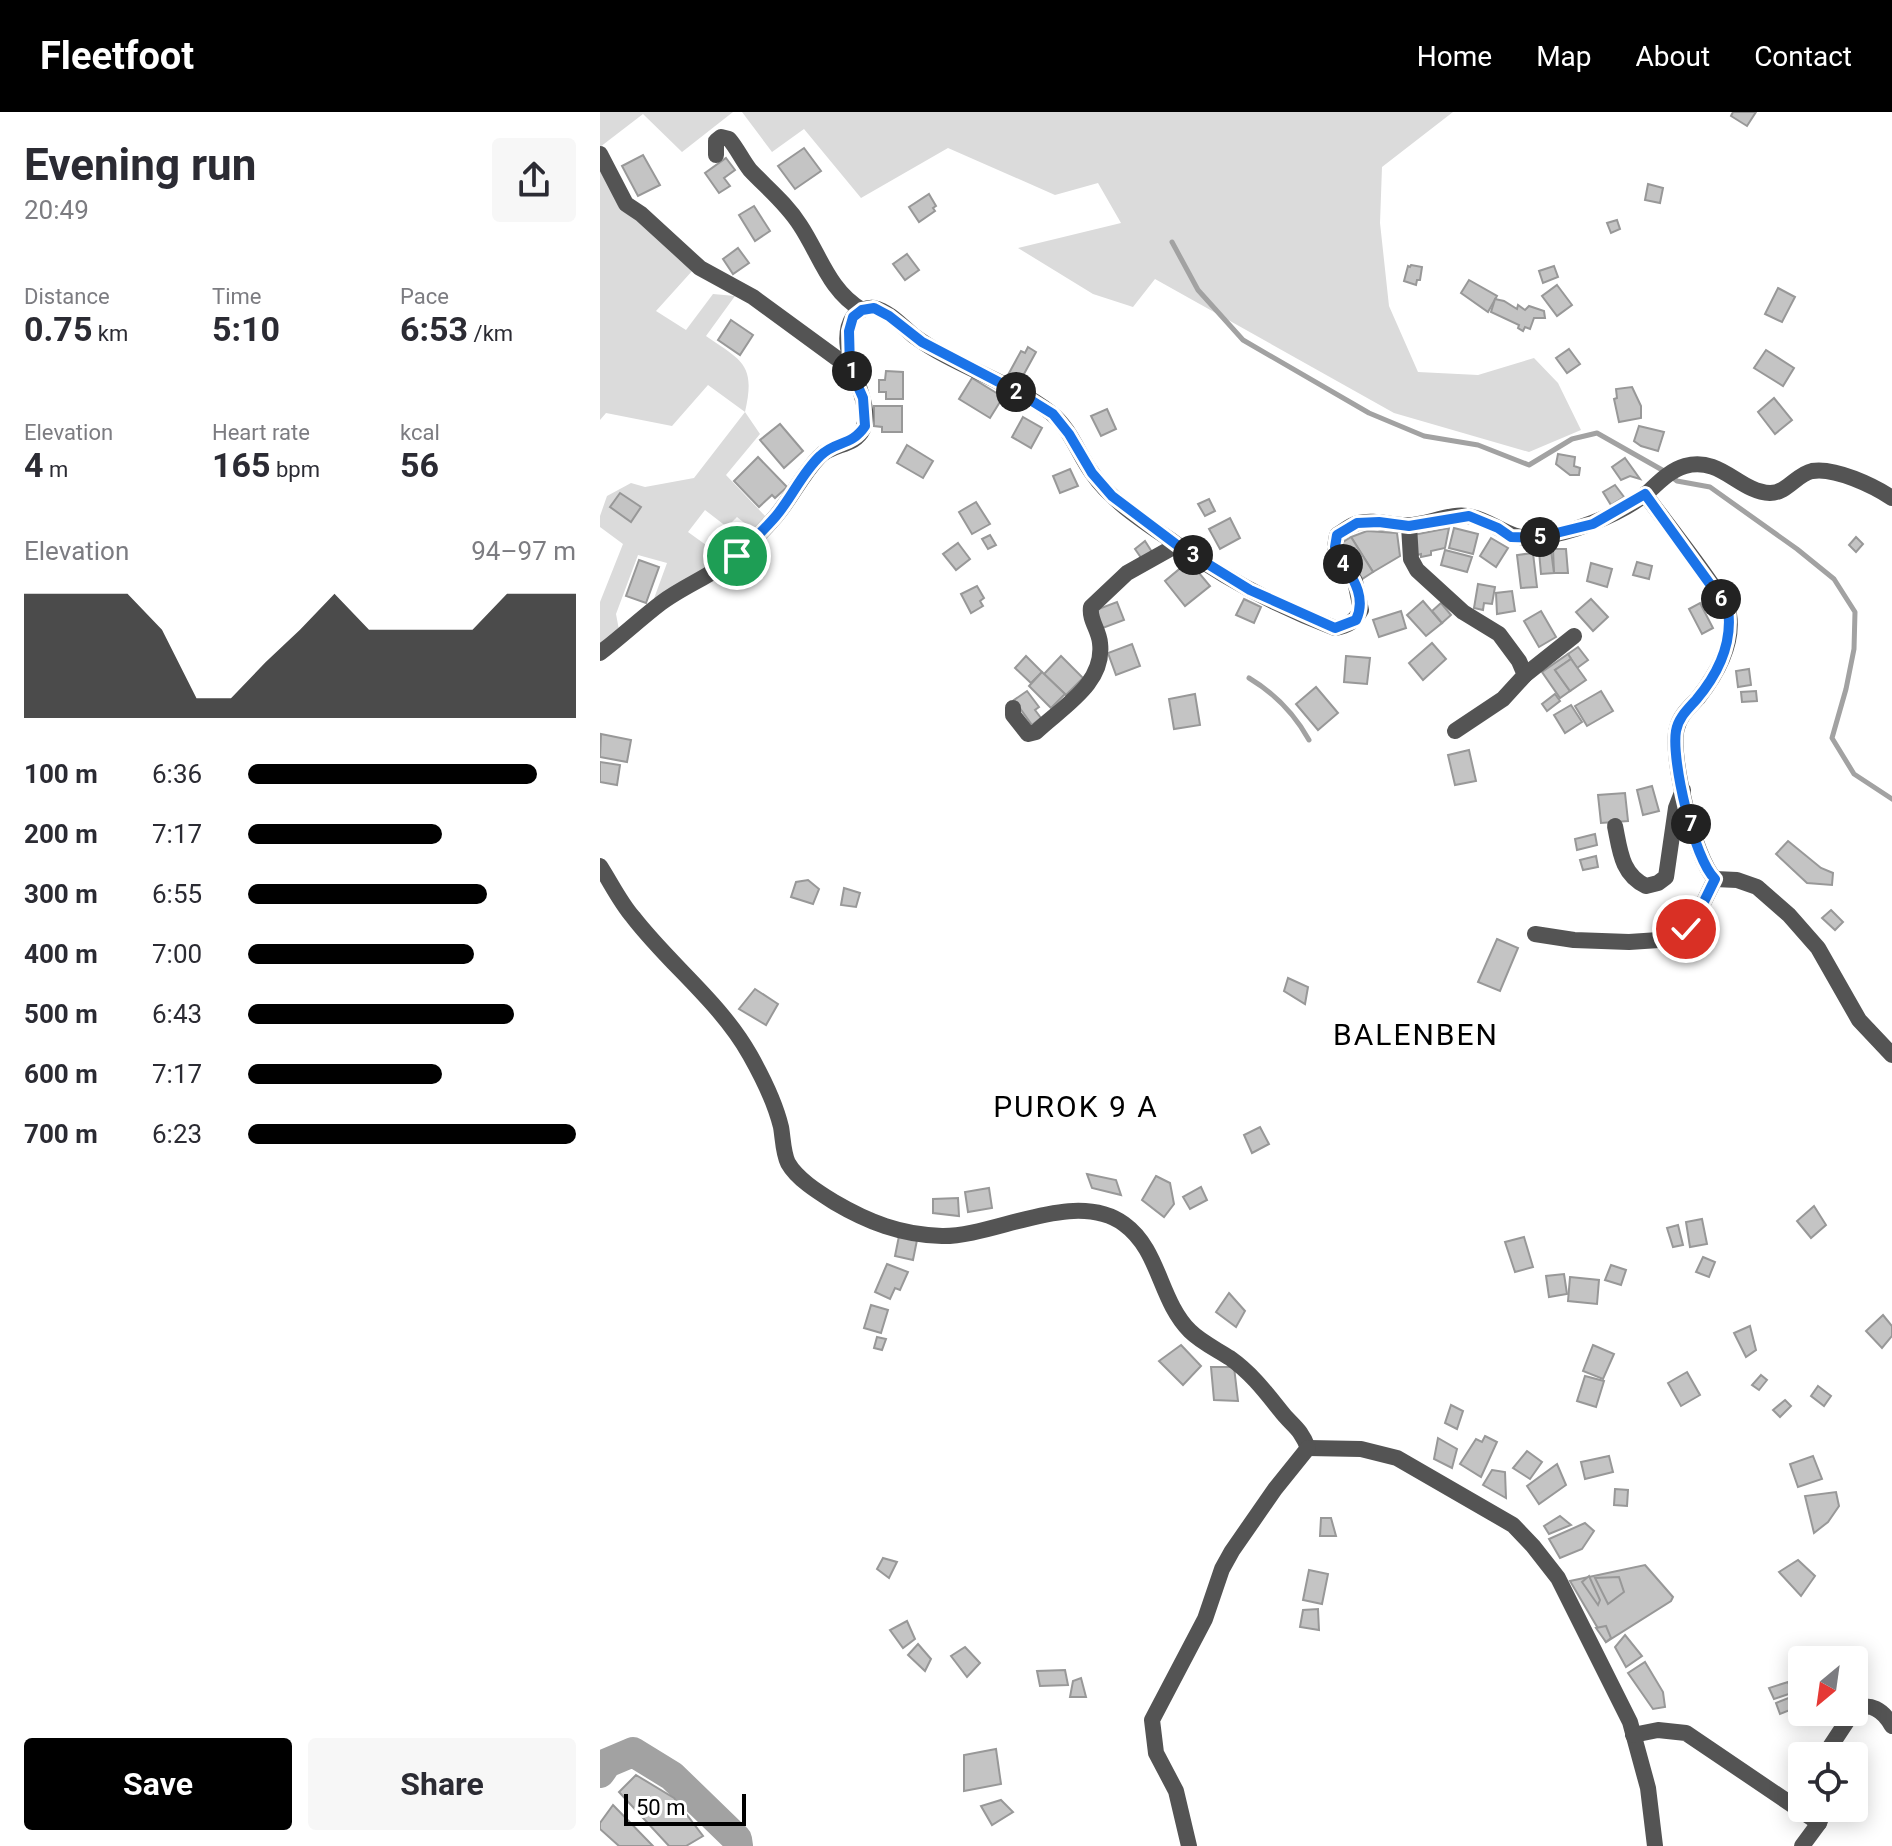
<!DOCTYPE html>
<html lang="en">
<head>
<meta charset="utf-8">
<style>
  :root { --surface:#fff; --page:#f7f7f7; --text:#2b2b33; --muted:#7c7c81; --accent:#000 }
  body { margin:0; font-family:Roboto,sans-serif; background:var(--page); color:var(--text); height:100vh; display:flex; flex-direction:column; font-size:30px; white-space:nowrap }
  * { box-sizing:border-box; margin:0 }
  p { font-size:26px; color:var(--muted) }
  .icon { flex:none; width:44px; height:44px; fill:none; stroke:currentColor; stroke-width:2; stroke-linecap:round; stroke-linejoin:round }
  .map { position:relative; flex:1; overflow:hidden }
  .panel { display:flex; flex-direction:column; background:var(--surface); width:600px }
  .panel>* { flex:none }
  .needle { width:52px; rotate:209deg }
  .buttons { position:absolute; left:1188px; top:1534px; display:grid; gap:16px }
  .buttons a { display:grid; place-items:center; width:80px; height:80px; border-radius:8px; background:var(--surface); box-shadow:0 4px 20px #0003; font-size:40px }
  .scale { position:absolute; left:24px; bottom:20px; width:122px; box-sizing:border-box; padding-left:8px; border:4px solid #000; border-top:0; font-size:22px; line-height:28px; white-space:nowrap; color:#000; -webkit-text-stroke:6px #fff; paint-order:stroke }
  .pin { position:absolute; display:grid; place-items:center; width:68px; height:68px; color:#fff; margin:-34px; border:4px solid #fff; border-radius:50%; box-shadow:0 2px 8px #0007 }
  .km { position:absolute; width:40px; height:40px; margin:-20px; border-radius:50%; background:#222; color:#fff; font-size:22px; line-height:40px; text-align:center }
  .round { display:grid; place-items:center; flex:none; width:84px; height:84px; border-radius:8px; background:var(--page) }
  .overview { display:flex; align-items:center; justify-content:space-between; height:136px; padding:0 24px }
  h1 { font-size:44px; font-weight:700; line-height:60px }
  .metrics { display:grid; grid-template-columns:repeat(3,1fr); gap:12px; height:136px; padding:8px 24px }
  .metrics div { display:grid; align-content:center }
  .metrics b { font-size:34px; font-weight:700 }
  .metrics small { font-size:22px; font-weight:400 }
  .metrics p { font-size:22px }
  .chart { height:224px; padding:16px 24px }
  .chart p { display:flex; justify-content:space-between }
  .chart svg { width:100%; height:144px; margin-top:8px; fill:var(--accent); opacity:.7 }
  .action { display:flex; gap:16px; margin-top:auto; padding:16px 24px }
  .action a { flex:1; height:92px; border-radius:8px; background:var(--accent); color:#fff; font-size:32px; font-weight:700; line-height:92px; text-align:center }
  .action a+a { background:var(--page); color:var(--text) }
  ul { padding:0 24px; list-style:none; font-size:26px }
  li { display:grid; grid-template-columns:128px 96px 1fr; align-items:center; height:60px }
  li i { height:20px; border-radius:10px; background:var(--accent) }
  header { display:flex; align-items:center; gap:48px; box-sizing:border-box; height:112px; padding:0 40px; background:var(--accent); color:#fff }
  header strong { font-size:38px }
  nav { display:flex; gap:44px; margin-inline-start:auto; font-size:28px }
  main { display:flex; flex:1; min-height:0 }
  .map>svg:first-child { display:block }
  .green { fill:#dbdbdb }
  .lines { fill:none; stroke-linecap:round; stroke-linejoin:round }
  .stream { stroke:#a2a2a2; stroke-width:5 }
  .river { stroke:#a2a2a2; stroke-width:30 }
  .building { fill:#c4c4c4; stroke:#989898; stroke-width:2 }
  .minor { stroke:#545454; stroke-width:16 }
  .route-casing { stroke:#fff; stroke-width:16 }
  .route { stroke:#1a73e8; stroke-width:10 }
  .labels { text-anchor:middle; stroke-width:7; stroke-linejoin:round; paint-order:stroke }
  .neighbourhood-label { font-size:30px; letter-spacing:2px; fill:#000; stroke:#fff }
</style>
</head>
<body>
<header>
<strong>Fleetfoot</strong>
<nav><a>Home</a><a>Map</a><a>About</a><a>Contact</a></nav>
</header>
<main>
<section class="panel">
<div class="overview"><div><h1>Evening run</h1><p>20:49</p></div><a class="round"><svg class="icon" aria-label="share" viewBox="0 0 24 24"><path d="M12 15V3M7 8l5-5 5 5M5 13v7h14v-7"/></svg></a></div>
<div class="metrics">
<div><p>Distance</p><b>0.75<small> km</small></b></div>
<div><p>Time</p><b>5:10</b></div>
<div><p>Pace</p><b>6:53<small> /km</small></b></div>
</div>
<div class="metrics">
<div><p>Elevation</p><b>4<small> m</small></b></div>
<div><p>Heart rate</p><b>165<small> bpm</small></b></div>
<div><p>kcal</p><b>56</b></div>
</div>
<div class="chart"><p><span>Elevation</span>94–97 m</p>
<svg viewBox="0 0 160 44" preserveAspectRatio="none"><path d="M0 44V6L10 6L20 6L30 6L40 17L50 38L60 38L70 27L80 17L90 6L100 17L110 17L120 17L130 17L140 6L150 6L160 6V44z"/></svg>
</div>
<ul>
<li><b>100 m</b>6:36<i style="width:88%"></i></li>
<li><b>200 m</b>7:17<i style="width:59%"></i></li>
<li><b>300 m</b>6:55<i style="width:73%"></i></li>
<li><b>400 m</b>7:00<i style="width:69%"></i></li>
<li><b>500 m</b>6:43<i style="width:81%"></i></li>
<li><b>600 m</b>7:17<i style="width:59%"></i></li>
<li><b>700 m</b>6:23<i style="width:100%"></i></li>
</ul>
<div class="action"><a>Save</a><a>Share</a></div>
</section>
<div class="map">
<svg width="1292" height="1734" viewBox="0 0 1292 1734">
  <rect width="100%" height="100%" fill="#fff"/>
  <g class="green">
    <polygon points="0,0 133,0 82,40 43,2 0,35"/>
    <polygon points="142,0 853,0 782,55 780,111 789,194 818,260 878,263 934,246 958,271 981,318 929,340 794,301 555,167 533,195 493,182 418,136 521,111 498,71 455,83 348,36 261,86 204,17 172,40"/>
    <path d="M0,53L20,98L43,111L93,158L56,199L86,218L113,182L135,184L106,224C142,249 156,252 145,300L160,322L126,363L166,405L154,419L137,405L127,415L105,398L88,420L124,446L52,492L67,451L38,443L16,502L19,518L0,534V490L23,432L0,415V404L7,384L31,371L45,375L94,366L145,300L108,273L72,314L6,301L0,308Z"/>
  </g>
  <g class="lines">
    <g class="stream">
      <polyline points="572,130 598,178 643,228 769,301 824,324 878,333 929,353 972,327 997,321 1064,359"/>
      <polyline points="1072,365 1077,369 1110,375 1197,437 1234,467 1255,500 1254,537 1246,577 1232,626 1254,662 1292,687"/>
      <path d="M649,566C674,581 695,603 709,628"/>
    </g>
    <polyline class="river" points="0,1661 7,1651 33,1640 72,1664 137,1727 138,1734"/>
  </g>
  <g class="building">
    <polygon points="1133,0 1156,0 1147,14 1131,4"/>
    <polygon points="204,36 221,59 195,77 178,54"/>
    <polygon points="43,43 60,73 38,84 22,54"/>
    <polygon points="126,46 135,58 124,66 130,74 119,81 105,61"/>
    <polygon points="1048,72 1063,76 1060,91 1045,88"/>
    <polygon points="329,82 336,94 333,96 335,99 319,110 309,95"/>
    <polygon points="154,94 170,119 155,129 139,103"/>
    <polygon points="1017,108 1020,117 1011,121 1007,111"/>
    <polygon points="138,136 149,151 133,162 123,147"/>
    <polygon points="307,142 319,158 305,168 293,152"/>
    <polygon points="811,153 822,155 820,168 817,168 816,173 804,169 808,154 810,155"/>
    <polygon points="954,154 958,165 943,171 939,159"/>
    <polygon points="869,168 897,184 888,200 861,181"/>
    <polygon points="957,173 972,193 957,204 942,184"/>
    <polygon points="1178,176 1195,185 1182,210 1165,202"/>
    <polygon points="895,187 904,189 917,197 918,193 925,198 929,194 944,199 945,206 934,206 930,217 925,215 923,219 918,216 919,213 891,200"/>
    <polygon points="131,208 153,223 140,243 118,228"/>
    <polygon points="428,235 436,240 418,273 409,268 411,265 408,263 421,239 425,241"/>
    <polygon points="969,237 980,252 967,261 956,246"/>
    <polygon points="1166,238 1194,256 1183,274 1154,256"/>
    <polygon points="286,259 303,260 303,287 286,287 286,280 279,280 279,268 285,268"/>
    <polygon points="372,266 403,285 390,306 359,287"/>
    <polygon points="1032,275 1041,294 1041,306 1019,310 1014,287 1017,286 1016,277"/>
    <polygon points="1174,286 1192,308 1175,322 1158,300"/>
    <polygon points="274,294 302,294 302,320 282,320 282,315 274,314"/>
    <polygon points="507,297 516,317 501,324 491,304"/>
    <polygon points="423,305 442,316 431,336 412,325"/>
    <polygon points="180,312 203,339 184,356 160,328"/>
    <polygon points="1039,314 1064,320 1058,339 1041,334 1034,329"/>
    <polygon points="307,333 333,349 323,366 297,351"/>
    <polygon points="958,342 975,345 974,354 980,356 979,363 970,363 956,352"/>
    <polygon points="158,345 187,375 175,386 172,383 159,395 134,369"/>
    <polygon points="1025,346 1040,367 1030,364 1021,368 1012,355"/>
    <polygon points="470,357 478,374 460,381 453,364"/>
    <polygon points="1015,373 1024,385 1011,393 1003,380"/>
    <polygon points="20,381 41,395 31,410 10,395"/>
    <polygon points="609,387 615,399 605,404 598,392"/>
    <polygon points="376,390 390,412 372,422 359,400"/>
    <polygon points="630,406 640,426 620,437 609,417"/>
    <polygon points="849,416 845,436 831,439 831,443 821,445 821,442 817,443 813,423"/>
    <polygon points="854,416 878,422 873,442 849,436"/>
    <polygon points="767,419 797,421 800,444 773,460 751,425"/>
    <polygon points="390,423 396,433 388,437 382,427"/>
    <polygon points="751,425 773,460 759,469 743,441 743,430"/>
    <polygon points="1256,425 1263,432 1256,440 1249,433"/>
    <polygon points="891,426 908,436 896,455 880,444"/>
    <polygon points="545,429 552,440 542,447 535,437"/>
    <polygon points="358,431 370,447 356,458 343,442"/>
    <polygon points="953,437 966,437 968,461 954,461"/>
    <polygon points="845,438 872,445 867,460 841,453"/>
    <polygon points="951,438 954,461 941,462 939,439"/>
    <polygon points="933,441 937,475 921,476 917,443"/>
    <polygon points="39,448 59,455 46,491 26,484"/>
    <polygon points="589,449 610,474 585,494 565,469"/>
    <polygon points="1037,450 1052,454 1049,467 1033,463"/>
    <polygon points="991,451 1012,457 1007,475 987,469"/>
    <polygon points="878,472 895,475 892,492 884,491 883,498 874,496"/>
    <polygon points="377,474 384,486 380,489 383,494 371,501 361,482"/>
    <polygon points="912,479 915,499 897,502 896,481"/>
    <polygon points="644,487 661,495 654,511 636,503"/>
    <polygon points="991,487 1008,505 993,519 976,500"/>
    <polygon points="823,489 842,511 826,524 807,503"/>
    <polygon points="517,490 524,508 500,517 493,499"/>
    <polygon points="841,491 851,503 842,511 832,499"/>
    <polygon points="1100,491 1113,516 1102,522 1089,497"/>
    <polygon points="801,499 806,516 779,525 773,508"/>
    <polygon points="941,499 956,525 939,535 924,509"/>
    <polygon points="832,531 846,547 823,568 809,551"/>
    <polygon points="532,532 540,554 516,563 508,541"/>
    <polygon points="978,535 988,548 977,556 968,542"/>
    <polygon points="968,542 971,547 955,558 970,579 960,586 942,560"/>
    <polygon points="426,544 442,560 431,571 415,556"/>
    <polygon points="461,544 483,566 466,583 444,562"/>
    <polygon points="746,544 770,546 767,572 744,570"/>
    <polygon points="971,547 986,568 970,579 955,558"/>
    <polygon points="1149,557 1151,573 1138,575 1136,559"/>
    <polygon points="442,560 465,582 451,596 429,574"/>
    <polygon points="716,575 738,601 718,618 696,592"/>
    <polygon points="427,579 439,595 435,598 441,606 432,613 414,588"/>
    <polygon points="1001,579 1013,599 987,614 975,594"/>
    <polygon points="1156,579 1157,589 1142,590 1141,580"/>
    <polygon points="595,582 600,613 574,617 569,587"/>
    <polygon points="955,582 960,589 947,599 942,592"/>
    <polygon points="971,593 982,610 965,621 954,603"/>
    <polygon points="1,622 31,628 27,650 0,645"/>
    <polygon points="869,638 876,669 855,673 848,643"/>
    <polygon points="0,650 20,653 17,673 0,670"/>
    <polygon points="1052,674 1059,699 1043,703 1037,678"/>
    <polygon points="1025,681 1028,709 1001,711 998,683"/>
    <polygon points="995,722 997,733 977,738 975,727"/>
    <polygon points="1188,729 1221,756 1233,761 1232,773 1207,771 1176,742"/>
    <polygon points="996,744 998,755 983,758 980,748"/>
    <polygon points="208,768 219,777 213,792 191,785 196,770"/>
    <polygon points="244,776 260,781 256,795 241,793"/>
    <polygon points="1231,798 1243,810 1235,818 1222,806"/>
    <polygon points="897,827 918,836 900,879 878,870"/>
    <polygon points="688,866 708,875 705,892 684,879"/>
    <polygon points="155,877 178,892 166,913 139,897"/>
    <polygon points="660,1015 669,1032 652,1041 644,1023"/>
    <polygon points="487,1062 516,1068 521,1083 492,1076"/>
    <polygon points="556,1064 570,1071 574,1092 564,1105 542,1088"/>
    <polygon points="601,1075 607,1088 590,1097 583,1085"/>
    <polygon points="389,1076 392,1096 368,1100 365,1080"/>
    <polygon points="358,1086 359,1104 333,1101 333,1087"/>
    <polygon points="1214,1094 1226,1113 1211,1126 1197,1109"/>
    <polygon points="1102,1107 1107,1132 1090,1135 1086,1110"/>
    <polygon points="1078,1113 1083,1133 1073,1135 1067,1116"/>
    <polygon points="299,1124 317,1128 313,1148 295,1144"/>
    <polygon points="924,1125 933,1155 915,1160 905,1130"/>
    <polygon points="1103,1145 1115,1150 1109,1165 1096,1160"/>
    <polygon points="287,1152 308,1160 300,1178 295,1176 290,1187 275,1180"/>
    <polygon points="1011,1153 1026,1158 1021,1173 1005,1168"/>
    <polygon points="964,1162 967,1182 949,1185 946,1164"/>
    <polygon points="970,1165 999,1168 997,1192 968,1189"/>
    <polygon points="629,1181 645,1199 636,1215 616,1200"/>
    <polygon points="271,1193 288,1198 281,1221 264,1216"/>
    <polygon points="1283,1203 1292,1214 1292,1224 1282,1236 1266,1219"/>
    <polygon points="1150,1214 1156,1238 1146,1245 1134,1221"/>
    <polygon points="277,1225 286,1227 282,1238 274,1236"/>
    <polygon points="581,1233 601,1254 583,1273 559,1249"/>
    <polygon points="993,1233 1014,1242 1003,1267 983,1259"/>
    <polygon points="611,1255 634,1255 638,1289 614,1288"/>
    <polygon points="1087,1260 1100,1283 1081,1294 1068,1271"/>
    <polygon points="1161,1263 1167,1268 1159,1278 1152,1273"/>
    <polygon points="985,1264 1004,1269 996,1295 977,1289"/>
    <polygon points="1218,1274 1231,1284 1224,1294 1211,1284"/>
    <polygon points="1185,1288 1191,1294 1180,1305 1173,1298"/>
    <polygon points="851,1293 863,1299 857,1317 845,1311"/>
    <polygon points="885,1324 897,1330 881,1365 860,1352 876,1327 882,1330"/>
    <polygon points="838,1326 857,1337 852,1356 834,1347"/>
    <polygon points="927,1339 942,1350 930,1367 913,1356"/>
    <polygon points="1009,1344 1013,1360 985,1367 981,1350"/>
    <polygon points="1213,1344 1222,1367 1198,1375 1190,1352"/>
    <polygon points="957,1352 966,1373 939,1392 927,1374"/>
    <polygon points="892,1358 905,1360 906,1386 883,1373"/>
    <polygon points="1015,1377 1028,1378 1027,1394 1014,1393"/>
    <polygon points="1236,1380 1239,1394 1228,1410 1214,1421 1205,1384"/>
    <polygon points="960,1404 971,1413 949,1422 944,1414"/>
    <polygon points="721,1406 731,1406 736,1424 720,1424"/>
    <polygon points="985,1411 994,1419 982,1437 960,1446 949,1427"/>
    <polygon points="283,1446 297,1450 289,1466 277,1457"/>
    <polygon points="1198,1448 1215,1464 1201,1484 1179,1460"/>
    <polygon points="1045,1453 1073,1485 1071,1489 1006,1530 970,1469"/>
    <polygon points="709,1458 728,1462 722,1492 703,1488"/>
    <polygon points="989,1464 1000,1488 998,1493 982,1470"/>
    <polygon points="1019,1465 1024,1480 1008,1492 995,1466"/>
    <polygon points="718,1497 719,1518 700,1515 703,1498"/>
    <polygon points="307,1509 315,1527 303,1536 290,1518"/>
    <polygon points="1006,1514 1011,1526 1006,1530 996,1516"/>
    <polygon points="1025,1523 1042,1544 1026,1555 1015,1535"/>
    <polygon points="318,1532 331,1547 325,1559 308,1543"/>
    <polygon points="365,1535 380,1551 367,1565 351,1544"/>
    <polygon points="1045,1550 1063,1580 1065,1595 1053,1597 1028,1561"/>
    <polygon points="465,1558 468,1573 440,1574 437,1559"/>
    <polygon points="481,1566 486,1585 470,1585 473,1569"/>
    <polygon points="1188,1570 1192,1581 1174,1587 1169,1576"/>
    <polygon points="1191,1585 1195,1596 1180,1602 1176,1591"/>
    <polygon points="1202,1596 1202,1600 1223,1600 1207,1612 1198,1600"/>
    <polygon points="396,1637 401,1672 364,1679 364,1643"/>
    <polygon points="36,1663 74,1686 103,1724 86,1734 69,1734 19,1680"/>
    <polygon points="401,1688 413,1700 392,1713 381,1694"/>
    <polygon points="13,1693 53,1734 19,1734 0,1717 0,1711"/>
  </g>
  <g class="lines">
    <g class="minor">
      <polyline points="0,42 26,92 41,102 100,156 153,185 250,256"/>
      <path d="M116,43V29L121,25L129,27C137,36 142,48 150,58C167,76 186,91 200,113C220,143 229,179 262,198"/>
      <polyline points="809,414 811,447 817,458 863,500 899,522 919,549 925,563 903,587 855,619"/>
      <path d="M0,541C21,525 40,507 61,491C85,473 116,462 138,442C151,431 165,417 176,404C192,385 202,363 219,345C232,331 255,335 263,317C276,288 232,238 253,205C257,199 267,195 274,196C289,199 303,215 314,224C356,255 410,269 451,301C471,317 478,342 492,361C512,390 546,411 575,431C624,466 679,495 735,516C748,514 755,509 761,498L755,469L735,435L737,423C744,419 750,413 758,411C774,407 790,413 806,413C827,414 851,399 872,405C895,410 909,428 934,426C970,422 1017,404 1046,382C1057,372 1070,358 1085,354C1121,344 1139,380 1170,381C1187,381 1197,362 1212,359C1235,355 1274,374 1292,386"/>
      <polyline points="925,563 974,524"/>
      <path d="M413,596V603L428,622L436,620C462,595 505,572 500,531C499,518 489,508 491,495L527,461L577,433"/>
      <path d="M1015,714C1020,738 1021,762 1046,774L1058,771L1066,765L1076,696L1083,678"/>
      <path d="M0,754C11,771 20,790 33,805C70,853 120,890 150,943C163,966 175,990 181,1015C183,1026 183,1041 188,1051C197,1067 218,1080 234,1090C268,1110 301,1123 342,1124C394,1125 475,1076 524,1112C560,1138 559,1188 590,1219C601,1230 616,1237 630,1246C651,1261 664,1278 680,1298C692,1314 700,1315 708,1336"/>
      <polyline points="1115,767 1137,768 1157,775 1189,803 1218,836 1259,908 1292,943"/>
      <path d="M935,822L974,828L1029,830L1074,827L1096,806L1115,767C1095,748 1069,642 1077,616C1080,603 1090,595 1098,586C1116,563 1134,533 1129,502C1126,486 1059,402 1045,382"/>
      <polyline points="708,1336 761,1337 797,1346 913,1413 933,1434 958,1466 1030,1610 1048,1676 1055,1734"/>
      <path d="M1254,1599C1269,1588 1284,1599 1292,1614"/>
      <polyline points="1033,1623 1058,1618 1086,1621 1219,1711"/>
      <polyline points="1224,1644 1253,1600"/>
      <polyline points="589,1734 576,1679 556,1641 552,1608 605,1507 622,1457 632,1439 675,1377 708,1336"/>
      <polyline points="1202,1734 1219,1711 1225,1696"/>
    </g>
  </g>
  <g class="lines">
    <defs>
      <path id="route" d="M137,444C150,431 164,418 176,404C192,385 202,361 220,344C236,328 251,335 265,314L263,286L250,256L249,219L253,205L262,198L274,196L289,204L322,230L416,279L453,302L469,322L492,361L512,384L577,433L650,478L735,516L756,508C769,481 746,458 735,435L737,423L757,411L779,410L809,414L869,404L898,416L911,425L936,426L993,412L1045,382L1128,497C1133,532 1118,562 1096,588C1088,597 1078,606 1076,619C1071,648 1094,747 1115,767L1096,806L1086,817"/>
    </defs>
    <use href="#route" class="route-casing"/>
    <use href="#route" class="route"/>
  </g>
  <g class="labels">
    <g class="neighbourhood-label">
      <text x="816" y="933">BALENBEN</text>
      <text x="476" y="1005">PUROK 9 A</text>
    </g>
  </g>
</svg>
<div class="buttons">
<a><svg class="needle" viewBox="-14 -14 28 28"><path d="M0-13l5 13h-10z" fill="#e53935"/><path d="M0 13l5-13h-10z" fill="#7c7c81"/></svg></a>
<a><svg class="icon" aria-label="locate" viewBox="0 0 24 24"><circle cx="12" cy="12" r="6"/><path d="M12 2v4M12 18v4M2 12h4M18 12h4"/></svg></a>
</div>
<div class="scale">50 m</div>
<div class="pin" style="left:137px;top:444px;background:#1e9e55"><svg class="icon" aria-label="arrive" viewBox="0 0 24 24"><path d="M6 21V4h12l-3 4 3 4H6"/></svg></div>
<div class="pin" style="left:1086px;top:817px;background:#d93025"><svg class="icon" aria-label="check" viewBox="0 0 24 24"><path d="M5 12l5 5 9-10"/></svg></div>
<b class="km" style="left:252px;top:259px">1</b>
<b class="km" style="left:416px;top:280px">2</b>
<b class="km" style="left:593px;top:443px">3</b>
<b class="km" style="left:743px;top:452px">4</b>
<b class="km" style="left:940px;top:425px">5</b>
<b class="km" style="left:1121px;top:487px">6</b>
<b class="km" style="left:1091px;top:712px">7</b>
</div>
</main>
</body>
</html>
